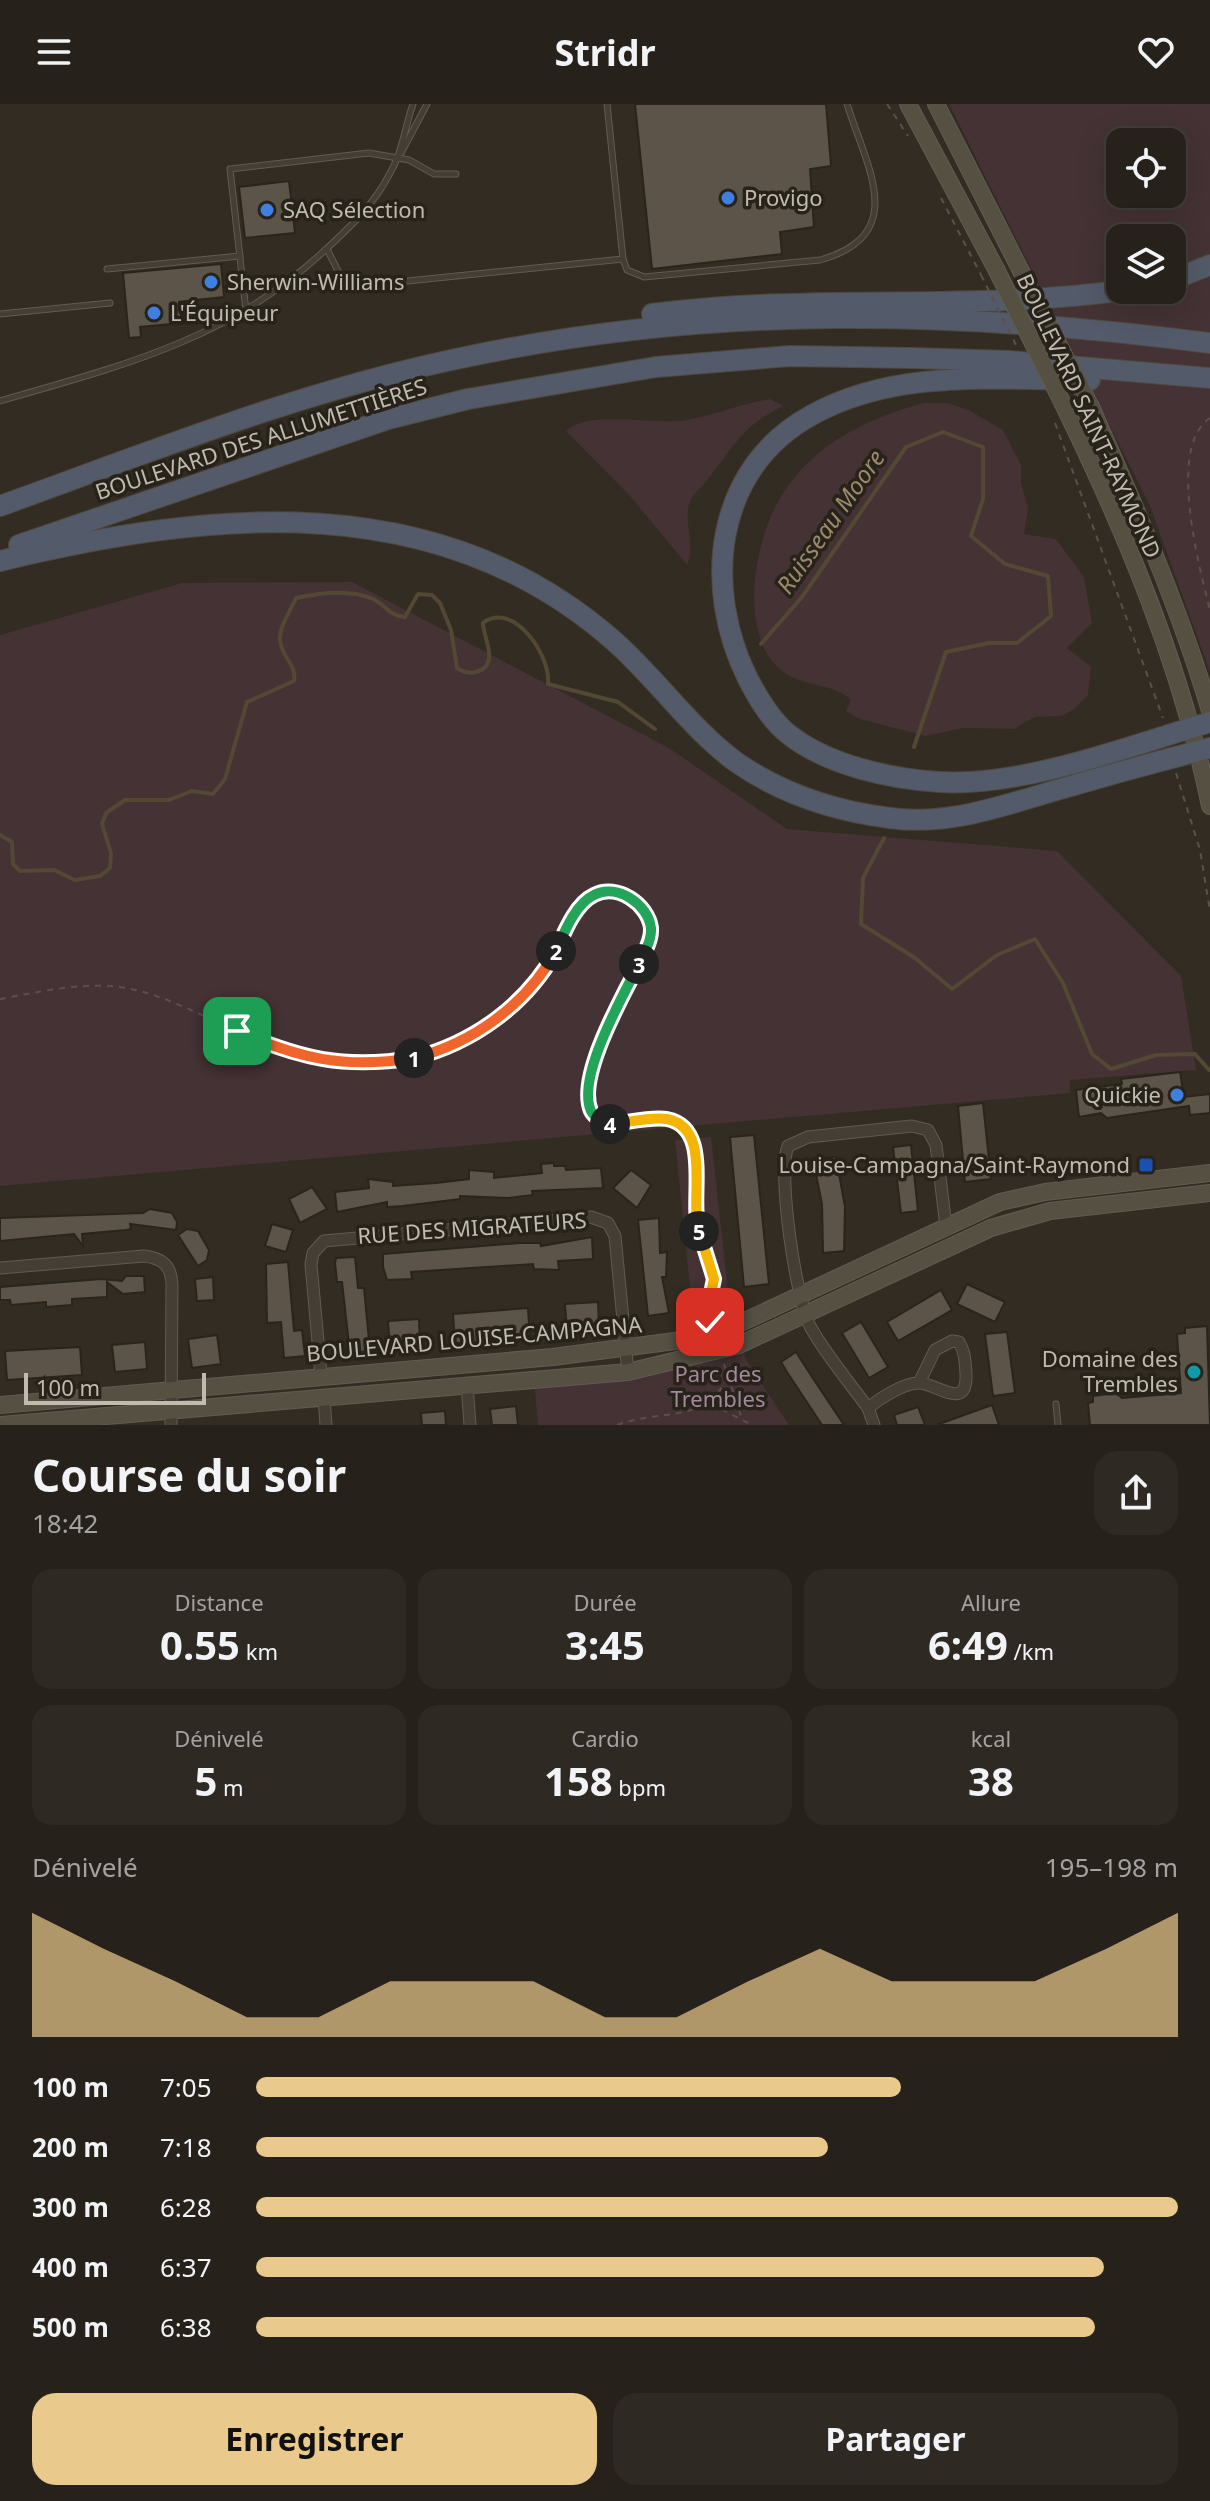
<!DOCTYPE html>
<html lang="fr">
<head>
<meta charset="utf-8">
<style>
  :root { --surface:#26211a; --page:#2e2923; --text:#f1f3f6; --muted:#a4a3a2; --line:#423e39; --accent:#e9c98c }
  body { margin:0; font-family:"Noto Sans",sans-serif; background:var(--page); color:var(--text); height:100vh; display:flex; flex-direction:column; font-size:30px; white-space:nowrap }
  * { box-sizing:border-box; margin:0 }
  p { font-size:26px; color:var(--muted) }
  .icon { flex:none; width:44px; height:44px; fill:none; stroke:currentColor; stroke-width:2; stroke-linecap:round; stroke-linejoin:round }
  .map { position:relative; height:1321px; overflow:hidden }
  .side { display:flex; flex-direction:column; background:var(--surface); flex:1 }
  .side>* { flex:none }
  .buttons { position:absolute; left:1106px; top:24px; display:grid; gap:16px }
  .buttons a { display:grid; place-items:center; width:80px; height:80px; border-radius:16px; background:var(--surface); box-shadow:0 8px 32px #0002,0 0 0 2px var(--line); font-size:40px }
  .scale { position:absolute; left:24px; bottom:20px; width:182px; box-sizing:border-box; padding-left:8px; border:4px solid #c0baaf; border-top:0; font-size:22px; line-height:28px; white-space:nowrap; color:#c0baaf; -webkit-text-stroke:6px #28231a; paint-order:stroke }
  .pin { position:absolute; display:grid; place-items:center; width:68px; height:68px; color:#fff; margin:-34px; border-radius:16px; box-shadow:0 4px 12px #0006 }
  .km { position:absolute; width:40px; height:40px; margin:-20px; border-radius:50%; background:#222; color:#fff; font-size:22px; line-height:40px; text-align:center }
  .round { display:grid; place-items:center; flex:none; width:84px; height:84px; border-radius:24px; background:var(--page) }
  .overview { display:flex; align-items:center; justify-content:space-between; height:136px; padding:0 32px }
  h1 { font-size:44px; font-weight:700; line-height:60px }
  .figures { display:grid; grid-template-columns:repeat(3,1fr); gap:12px; height:136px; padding:8px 32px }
  .figures div { display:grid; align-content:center; border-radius:20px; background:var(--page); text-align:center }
  .figures b { font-size:40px; font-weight:700 }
  .figures small { font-size:22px; font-weight:400 }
  .figures p { font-size:22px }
  .chart { height:224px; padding:16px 32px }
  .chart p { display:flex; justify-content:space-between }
  .chart svg { width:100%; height:144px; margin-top:8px; fill:var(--accent); opacity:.7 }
  .button { display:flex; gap:16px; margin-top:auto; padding:16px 32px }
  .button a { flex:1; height:92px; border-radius:24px; background:var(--accent); color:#111; font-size:32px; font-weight:700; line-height:92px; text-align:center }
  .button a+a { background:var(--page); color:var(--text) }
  ul { padding:0 32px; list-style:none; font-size:26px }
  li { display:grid; grid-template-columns:128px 96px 1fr; align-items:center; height:60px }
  li i { height:20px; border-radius:10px; background:var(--accent) }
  header { display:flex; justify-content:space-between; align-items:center; height:104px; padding:0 32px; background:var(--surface); font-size:36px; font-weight:700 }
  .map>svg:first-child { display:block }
  .green { fill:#443234; fill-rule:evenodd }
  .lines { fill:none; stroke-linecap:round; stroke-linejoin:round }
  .stream { stroke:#534834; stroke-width:4 }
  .building { fill:#5c5448; stroke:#2a251c; stroke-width:2 }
  .lane-casing { stroke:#615c52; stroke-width:7 }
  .street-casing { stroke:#615c52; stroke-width:13 }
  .secondary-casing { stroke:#615c52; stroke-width:18 }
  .highway-casing { stroke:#4e493f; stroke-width:22 }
  .path { stroke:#5c4f4c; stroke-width:2; stroke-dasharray:6 6; stroke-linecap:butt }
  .lane { stroke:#443e35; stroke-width:5 }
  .street { stroke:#443e35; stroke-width:11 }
  .secondary { stroke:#565043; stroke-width:16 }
  .highway { stroke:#535a69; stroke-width:20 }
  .secondary-bridge-casing { stroke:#615c52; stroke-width:18; stroke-linecap:butt }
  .path-bridge { stroke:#5c4f4c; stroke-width:2; stroke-dasharray:6 6; stroke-linecap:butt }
  .secondary-bridge { stroke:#565043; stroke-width:16 }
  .split-1-casing { stroke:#fff; stroke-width:16 }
  .split-2-casing { stroke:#fff; stroke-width:16 }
  .split-3-casing { stroke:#fff; stroke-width:16 }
  .split-4-casing { stroke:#fff; stroke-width:16 }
  .split-5-casing { stroke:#fff; stroke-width:16 }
  .split-6-casing { stroke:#fff; stroke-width:16 }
  .split-1 { stroke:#f0652b; stroke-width:10 }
  .split-2 { stroke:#f0652b; stroke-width:10 }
  .split-3 { stroke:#22a559; stroke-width:10 }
  .split-4 { stroke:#22a559; stroke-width:10 }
  .split-5 { stroke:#f5b400; stroke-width:10 }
  .split-6 { stroke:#f5b400; stroke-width:10 }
  .shop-dot { fill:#3f7fe0; stroke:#28231a; stroke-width:3 }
  .transit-dot { fill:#1a4fb4; stroke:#28231a; stroke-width:3 }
  .culture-dot { fill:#0f9aa8; stroke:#28231a; stroke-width:3 }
  .labels { text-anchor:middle; stroke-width:7; stroke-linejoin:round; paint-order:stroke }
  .poi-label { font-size:22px; fill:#c0baaf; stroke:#28231a; text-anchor:start }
  .street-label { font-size:22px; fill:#c0baaf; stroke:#28231a }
  .park-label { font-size:22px; fill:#a4889d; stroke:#28231a }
  .water-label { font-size:24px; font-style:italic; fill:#9b896c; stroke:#28231a }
</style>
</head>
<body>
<header><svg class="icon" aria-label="menu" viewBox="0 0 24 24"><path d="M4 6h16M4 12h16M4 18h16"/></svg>Stridr<svg class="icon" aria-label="heart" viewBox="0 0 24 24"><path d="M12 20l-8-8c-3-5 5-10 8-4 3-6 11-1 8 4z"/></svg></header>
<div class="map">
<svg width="1210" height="1321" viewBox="0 0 1210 1321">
  <rect width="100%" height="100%" fill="#332c22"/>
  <g class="green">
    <path d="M949,0H1210V568L1150,402ZM1120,38H1172V90H1120ZM1120,134H1172V186H1120Z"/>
    <path d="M770,295L783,302C741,323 736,340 708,375C701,385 689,392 688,405C686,424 695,444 687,461L631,393L566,327C586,306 653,320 680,317C710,313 740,300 770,295Z"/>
    <path d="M923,299H948L970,307L1003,326L1021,361V379L1028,404L1024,430L1056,435L1084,473L1092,519L1067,544L1091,563L1088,591L1073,606L1061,612L1035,613L1014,625L964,624L925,632L860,615L846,607L851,596C827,573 787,589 765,546C754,524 752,492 756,468C769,370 833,324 923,299Z"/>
    <polygon points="352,478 669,644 787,725 1057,747 1181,872 1196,966 1070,976 1070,989 0,1082 0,531 182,479"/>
    <polygon points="711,1033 732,1223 748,1259 789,1321 538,1321 534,1275 697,1252 675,1036"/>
  </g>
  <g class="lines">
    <g class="stream">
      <polyline points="761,540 802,493 906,343 943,328 983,343 983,395 971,432 1005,460 1048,472 1051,512 1017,539 989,539 946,548 914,643"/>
      <path d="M0,731L12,738L13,760L20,767L54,766L75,776L100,772L110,764L111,749L102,720L106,709L125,696H169L192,687L213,690L225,675L247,598L294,577C297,560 281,553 280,536C279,523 291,506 296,494C319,489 350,485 373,495C386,501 389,512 405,513L418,490L432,491L440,499L451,526L457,564C463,568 469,570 476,568C501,561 483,534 483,519C513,496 551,551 548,580L618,598L655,625"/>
      <polyline points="884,734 863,774 861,820 915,854 952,885 997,851 1035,835 1063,879 1092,950 1111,965 1156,951 1195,950 1209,966"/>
    </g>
  </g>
  <g class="building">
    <polygon points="635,0 826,0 831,62 810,65 814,123 780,128 782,150 652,165"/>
    <polygon points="289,77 295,129 245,134 239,83"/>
    <polygon points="221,160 224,193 179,198 182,219 140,223 141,233 129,234 123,169"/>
    <polygon points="1180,968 1184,993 1210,990 1210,1009 1190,1011 1189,1002 1107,1014 1101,1009 1079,1013 1076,986 1122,980 1121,975"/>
    <polygon points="983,999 991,1075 965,1078 958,1002"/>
    <polygon points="754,1031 769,1180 744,1183 730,1033"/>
    <polygon points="911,1041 918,1107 901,1109 893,1043"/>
    <polygon points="836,1053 845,1103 844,1147 823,1149 822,1100 813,1055"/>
    <polygon points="554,1059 554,1062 565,1062 566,1066 601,1064 603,1084 532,1087 533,1091 508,1094 460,1092 460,1095 403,1102 387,1103 387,1098 337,1108 335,1088 369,1084 368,1075 393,1078 393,1082 436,1079 469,1075 469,1066 494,1068 494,1074 542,1069 541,1060"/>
    <polygon points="631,1066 651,1081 637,1104 613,1084"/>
    <polygon points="312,1083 327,1105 300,1119 289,1095"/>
    <polygon points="150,1105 172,1109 177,1118 176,1126 130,1120 131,1125 126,1126 82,1130 83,1142 74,1130 0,1137 0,1114 143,1109"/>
    <polygon points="659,1114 660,1149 667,1148 666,1173 662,1173 669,1209 648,1212 638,1116"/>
    <polygon points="272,1120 293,1126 286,1148 265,1142"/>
    <polygon points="187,1125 198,1127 209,1146 207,1156 198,1162 178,1131"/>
    <polygon points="592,1133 593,1155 558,1157 559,1166 534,1165 533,1160 411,1168 412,1175 387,1176 383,1163 383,1150 519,1139 540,1139 541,1142"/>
    <polygon points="355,1153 358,1184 364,1184 370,1247 350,1249 342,1178 337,1178 335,1159 336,1154"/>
    <polygon points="288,1158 294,1227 302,1226 305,1252 284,1254 281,1218 267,1219 266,1160"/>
    <polygon points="126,1172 144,1172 145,1188 123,1190 107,1178 107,1193 72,1195 72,1201 46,1203 46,1198 11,1201 10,1196 0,1196 0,1183 101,1175 122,1177"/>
    <polygon points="213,1173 214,1196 197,1197 195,1175"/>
    <polygon points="967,1180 1005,1198 995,1218 957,1200"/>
    <polygon points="941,1186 952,1206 898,1237 887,1218"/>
    <polygon points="598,1198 599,1225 567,1227 565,1200"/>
    <polygon points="528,1204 530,1235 455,1239 453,1210"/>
    <polygon points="419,1215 420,1244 390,1246 388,1217"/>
    <polygon points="861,1218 888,1263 869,1274 842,1229"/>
    <polygon points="1207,1222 1210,1321 1090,1321 1088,1299 1093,1298 1093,1292 1116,1289 1122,1294 1181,1289 1177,1230 1185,1229 1185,1224"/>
    <polygon points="1007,1228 1015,1289 993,1292 985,1230"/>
    <polygon points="217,1231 221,1260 192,1264 188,1235"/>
    <polygon points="145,1238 147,1265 115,1268 112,1241"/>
    <polygon points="80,1243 82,1271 7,1276 5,1247"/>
    <polygon points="796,1248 814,1276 844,1321 822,1321 787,1268 781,1258"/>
    <polygon points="992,1301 999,1321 940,1321 939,1320"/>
    <polygon points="516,1302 518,1321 492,1321 490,1305"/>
    <polygon points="918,1303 925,1321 897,1321 894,1311"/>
    <polygon points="445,1307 446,1321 422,1321 421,1309"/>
  </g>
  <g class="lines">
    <defs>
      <g id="lane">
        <path d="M607,0L623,155L627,166L644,173L820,156C910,131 867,64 847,0"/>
        <polyline points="401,49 427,0"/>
        <polyline points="327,145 339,169 359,182 623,155"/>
        <polyline points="107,165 240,152"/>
        <polyline points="246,207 230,65 369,49 409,56 434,70 456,70"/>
        <polyline points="0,210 110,199"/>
        <path d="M0,297C121,262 228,236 323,148C349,124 374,101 390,69C402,49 405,23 413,0"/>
        <polyline points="1056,1300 1058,1321"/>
      </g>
      <g id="street">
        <path d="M0,1164L144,1152C162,1154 171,1161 172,1180L171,1321"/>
        <polyline points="321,1271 311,1160 313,1149 324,1137 591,1113 608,1119 615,1132 628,1268"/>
        <polyline points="467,1281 470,1321"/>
        <polyline points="324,1294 326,1321"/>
        <path d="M868,1304C879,1295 903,1279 919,1279C936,1279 968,1309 966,1269C965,1257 965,1248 959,1238L952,1237L935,1246L919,1279"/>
        <path d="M874,1321L868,1304C849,1278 827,1252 811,1224C796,1198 777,1067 788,1042L808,1033L912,1022L928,1026L936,1041L946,1122"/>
      </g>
      <g id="secondary">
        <polyline points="908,0 996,165"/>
        <polyline points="936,0 1023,171"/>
        <path d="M1063,300C1126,429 1181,561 1210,702"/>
        <path d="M1091,303C1136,404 1179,502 1210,607"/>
        <polyline points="0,1301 553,1253 675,1237 732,1223 1000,1098 1045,1088 1210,1069"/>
        <polyline points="0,1321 628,1268 739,1241 991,1124 1050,1107 1210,1089"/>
      </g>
      <g id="highway">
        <polyline points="1172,176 1210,161"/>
        <path d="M652,210C809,189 969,208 1126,186"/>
        <path d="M1090,276C997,276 896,264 812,311C714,364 702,483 748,575C758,594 770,615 787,629C826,661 890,675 940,678C1023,683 1130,642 1210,618"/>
        <path d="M0,402C150,348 299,288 456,255C712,200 952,206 1210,239"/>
        <polyline points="19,441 388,315 468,295 656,263 790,252 912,254 1009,257 1210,274"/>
        <path d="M0,457C212,406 438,382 614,537C657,575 690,624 736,658C782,690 835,707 890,714C949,722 1001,702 1057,686C1108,671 1159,657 1210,644"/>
      </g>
    </defs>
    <use href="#lane" class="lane-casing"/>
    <use href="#street" class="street-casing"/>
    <use href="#secondary" class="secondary-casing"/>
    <use href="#highway" class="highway-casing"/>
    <g class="path">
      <polyline points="887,0 908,32"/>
      <polyline points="941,94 981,171"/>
      <path d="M1210,314C1167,342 1199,463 1210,506"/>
      <polyline points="1055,319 1163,614"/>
      <polyline points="1176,669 1200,746 1210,807"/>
      <path d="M0,895C38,888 82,878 120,883C152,888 178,900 206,913C283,950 360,976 445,945C488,928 530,892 554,852C565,833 572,803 593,791C621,776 651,805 650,832L591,965L588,988L591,1009L605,1020L666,1015L681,1021L691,1035L696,1059L694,1109L714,1175L710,1214"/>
      <polyline points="724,1260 741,1312"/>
      <polyline points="711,1300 752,1321"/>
      <path d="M617,1321C664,1304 701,1321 728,1274"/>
    </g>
    <use href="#lane" class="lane"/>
    <use href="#street" class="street"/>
    <use href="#secondary" class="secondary"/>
    <use href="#highway" class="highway"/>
    <defs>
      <g id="secondary-bridge">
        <polyline points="996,165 1063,300"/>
        <polyline points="1023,171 1091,303"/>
      </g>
    </defs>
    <use href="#secondary-bridge" class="secondary-bridge-casing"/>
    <polyline class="path-bridge" points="981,171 1018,245"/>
    <use href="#secondary-bridge" class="secondary-bridge"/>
  </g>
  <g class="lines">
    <defs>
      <path id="split-1" d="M237,927C300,955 345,965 414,954"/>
      <path id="split-2" d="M414,954C473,939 526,901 556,847"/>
      <path id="split-3" d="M556,847C564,829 575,800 594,791C617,779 648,800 651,824C652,836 644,849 639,860"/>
      <path id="split-4" d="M610,1020H605C601,1017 593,1012 591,1007C576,973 623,892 639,860"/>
      <path id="split-5" d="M610,1020C627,1019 651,1012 667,1015C713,1024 689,1095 699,1127"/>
      <polyline id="split-6" points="699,1127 714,1175 709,1199 710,1218"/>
    </defs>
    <use href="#split-1" class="split-1-casing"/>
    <use href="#split-2" class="split-2-casing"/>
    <use href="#split-3" class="split-3-casing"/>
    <use href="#split-4" class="split-4-casing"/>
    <use href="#split-5" class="split-5-casing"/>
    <use href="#split-6" class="split-6-casing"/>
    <use href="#split-1" class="split-1"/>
    <use href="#split-2" class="split-2"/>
    <use href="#split-3" class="split-3"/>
    <use href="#split-4" class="split-4"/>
    <use href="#split-5" class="split-5"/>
    <use href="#split-6" class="split-6"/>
  </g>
  <g class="shop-dot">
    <circle cx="728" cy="94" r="8"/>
    <circle cx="267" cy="106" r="8"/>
    <circle cx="211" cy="178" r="8"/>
    <circle cx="154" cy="209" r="8"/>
    <circle cx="1177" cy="991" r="8"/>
  </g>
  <rect class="transit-dot" x="1138" y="1053" width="16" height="16" rx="4"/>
  <circle class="culture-dot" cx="1194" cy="1268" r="8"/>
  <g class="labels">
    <g class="poi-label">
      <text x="744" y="102">Provigo</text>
      <text x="283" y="114">SAQ Sélection</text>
      <text x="227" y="186">Sherwin-Williams</text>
      <text x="170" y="217">L'Équipeur</text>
      <text x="1161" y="999" text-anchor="end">Quickie</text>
      <text x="1130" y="1069" text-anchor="end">Louise-Campagna/Saint-Raymond</text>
      <text x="1178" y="1263" text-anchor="end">Domaine des<tspan x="1178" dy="25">Trembles</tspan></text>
    </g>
    <g class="street-label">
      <text transform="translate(1089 312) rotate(65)" y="8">BOULEVARD SAINT-RAYMOND</text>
      <text transform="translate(261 335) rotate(-18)" y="8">BOULEVARD DES ALLUMETTIÈRES</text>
      <text transform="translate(472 1124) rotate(-4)" y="8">RUE DES MIGRATEURS</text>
      <text transform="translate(474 1235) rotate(-5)" y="8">BOULEVARD LOUISE-CAMPAGNA</text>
    </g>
    <g class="park-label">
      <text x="718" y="1278">Parc des<tspan x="718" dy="25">Trembles</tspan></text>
    </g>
    <g class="water-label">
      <text transform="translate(831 418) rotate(-55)" y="8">Ruisseau Moore</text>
    </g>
  </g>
</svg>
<div class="buttons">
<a><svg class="icon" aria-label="locate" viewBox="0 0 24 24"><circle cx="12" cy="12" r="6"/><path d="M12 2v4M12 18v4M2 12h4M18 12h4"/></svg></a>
<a><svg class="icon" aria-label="layers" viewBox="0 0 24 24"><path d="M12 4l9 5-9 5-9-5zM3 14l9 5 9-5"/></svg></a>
</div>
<div class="scale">100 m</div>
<div class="pin" style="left:237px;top:927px;background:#1e9e55"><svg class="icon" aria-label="arrive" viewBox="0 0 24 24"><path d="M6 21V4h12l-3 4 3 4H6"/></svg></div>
<div class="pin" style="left:710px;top:1218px;background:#d93025"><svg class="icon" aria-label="check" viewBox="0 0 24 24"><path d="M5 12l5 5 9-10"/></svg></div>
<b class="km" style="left:414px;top:954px">1</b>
<b class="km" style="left:556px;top:847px">2</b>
<b class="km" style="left:639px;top:860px">3</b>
<b class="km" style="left:610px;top:1020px">4</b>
<b class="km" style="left:699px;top:1127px">5</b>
</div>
<section class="side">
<div class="overview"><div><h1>Course du soir</h1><p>18:42</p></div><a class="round"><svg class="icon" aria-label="share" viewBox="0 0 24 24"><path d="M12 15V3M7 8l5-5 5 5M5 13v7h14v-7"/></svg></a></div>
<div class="figures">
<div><p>Distance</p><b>0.55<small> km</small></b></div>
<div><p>Durée</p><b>3:45</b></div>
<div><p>Allure</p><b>6:49<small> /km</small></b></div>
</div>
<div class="figures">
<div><p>Dénivelé</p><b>5<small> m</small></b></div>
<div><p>Cardio</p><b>158<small> bpm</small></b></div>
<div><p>kcal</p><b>38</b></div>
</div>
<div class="chart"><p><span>Dénivelé</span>195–198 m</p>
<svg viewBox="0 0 160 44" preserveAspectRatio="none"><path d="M0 44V6L10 17L20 27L30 38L40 38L50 27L60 27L70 27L80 38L90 38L100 27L110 17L120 27L130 27L140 27L150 17L160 6V44z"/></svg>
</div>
<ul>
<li><b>100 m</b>7:05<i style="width:70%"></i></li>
<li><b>200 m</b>7:18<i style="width:62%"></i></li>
<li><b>300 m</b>6:28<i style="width:100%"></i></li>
<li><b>400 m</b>6:37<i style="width:92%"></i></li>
<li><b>500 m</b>6:38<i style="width:91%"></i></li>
</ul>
<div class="button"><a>Enregistrer</a><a>Partager</a></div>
</section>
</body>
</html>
